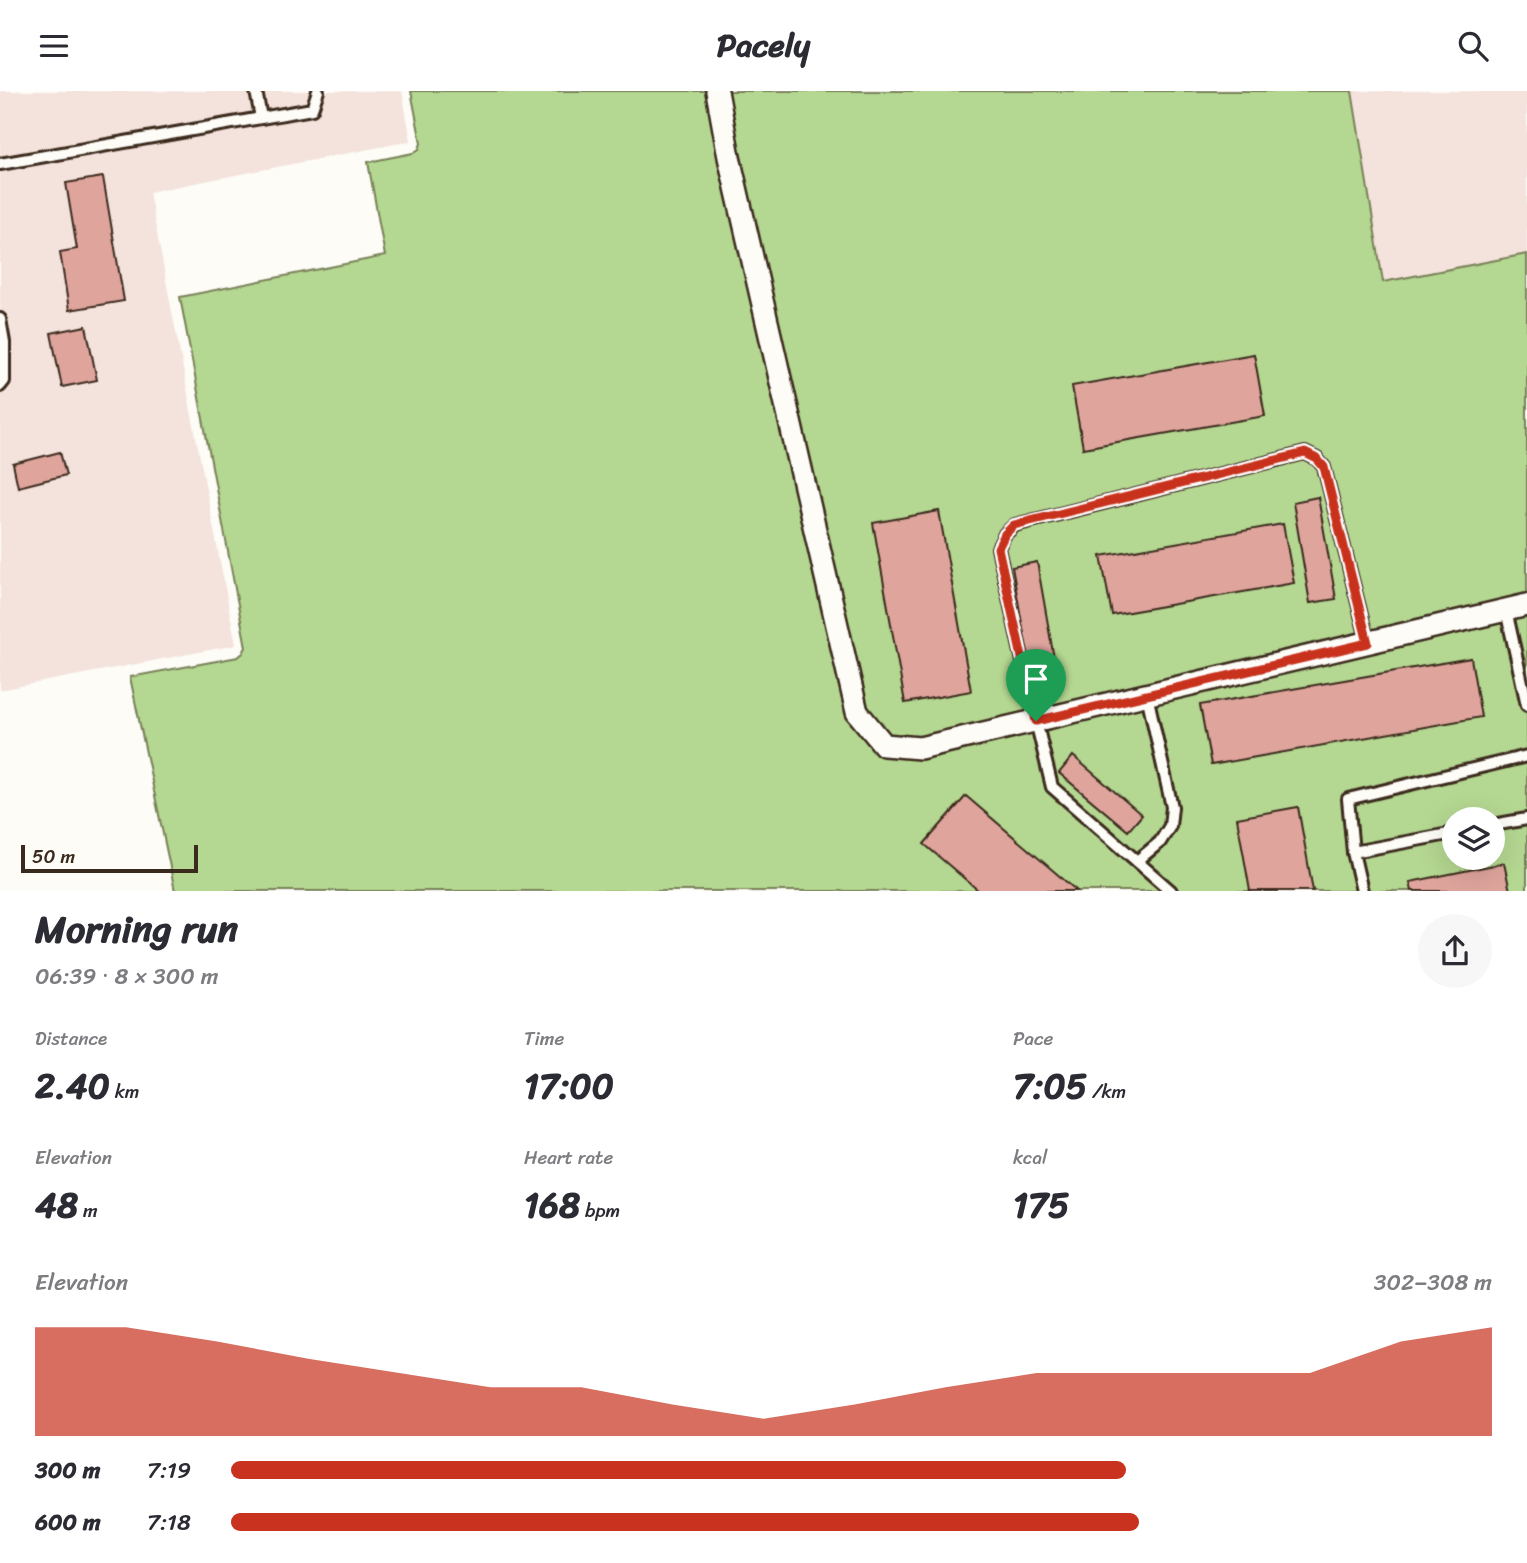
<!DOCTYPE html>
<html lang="en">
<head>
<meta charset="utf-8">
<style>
  :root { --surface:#fff; --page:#f7f7f7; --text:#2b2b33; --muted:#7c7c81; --accent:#c8321e }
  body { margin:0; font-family:Sriracha,sans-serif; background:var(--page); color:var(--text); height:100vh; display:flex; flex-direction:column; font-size:26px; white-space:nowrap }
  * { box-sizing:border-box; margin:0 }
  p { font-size:23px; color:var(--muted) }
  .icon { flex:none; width:38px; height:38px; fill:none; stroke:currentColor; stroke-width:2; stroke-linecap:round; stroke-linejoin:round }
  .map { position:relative; height:800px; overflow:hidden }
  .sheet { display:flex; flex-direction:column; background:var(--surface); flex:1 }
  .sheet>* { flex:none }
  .buttons { position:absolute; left:1442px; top:716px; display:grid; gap:14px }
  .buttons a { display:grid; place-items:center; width:63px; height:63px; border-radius:50%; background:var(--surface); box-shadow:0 7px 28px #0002; font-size:35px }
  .scale { position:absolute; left:21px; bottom:18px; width:177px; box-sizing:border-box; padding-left:7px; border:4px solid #3b2a1e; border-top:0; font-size:19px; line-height:24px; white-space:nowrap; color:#3b2a1e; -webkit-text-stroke:5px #fdfcf7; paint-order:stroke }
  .pin { position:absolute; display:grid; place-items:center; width:60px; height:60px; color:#fff; margin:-72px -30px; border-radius:50% 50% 50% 0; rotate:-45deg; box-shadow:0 0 7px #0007 }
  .pin .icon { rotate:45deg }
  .round { display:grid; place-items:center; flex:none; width:74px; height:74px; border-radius:37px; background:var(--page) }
  .overview { display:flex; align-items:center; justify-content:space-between; height:119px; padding:0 35px }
  h1 { font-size:38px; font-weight:700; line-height:52px }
  .metrics { display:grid; grid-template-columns:repeat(3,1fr); gap:10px; height:119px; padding:7px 35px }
  .metrics div { display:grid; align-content:center }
  .metrics b { font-size:35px; font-weight:700 }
  .metrics small { font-size:19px; font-weight:400 }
  .metrics p { font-size:19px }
  .chart { height:196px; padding:14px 35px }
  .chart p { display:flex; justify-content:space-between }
  .chart svg { width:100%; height:126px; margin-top:7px; fill:var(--accent); opacity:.7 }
  ul { padding:0 35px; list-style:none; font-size:23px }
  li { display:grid; grid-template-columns:112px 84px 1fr; align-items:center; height:52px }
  li i { height:18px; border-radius:9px; background:var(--accent) }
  header { display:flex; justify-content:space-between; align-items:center; height:91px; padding:0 35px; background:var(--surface); font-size:32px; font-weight:700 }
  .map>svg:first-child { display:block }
  .built { fill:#f4e2dc }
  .green { fill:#b4d791; stroke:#788058; stroke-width:2; fill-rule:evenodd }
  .building { fill:#dfa59d; stroke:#3b2a1e; stroke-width:2 }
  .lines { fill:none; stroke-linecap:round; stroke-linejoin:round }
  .lane-casing { stroke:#3b2a1e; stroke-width:16 }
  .street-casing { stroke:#3b2a1e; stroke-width:26 }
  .lane { stroke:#fdfcf7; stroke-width:10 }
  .street { stroke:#fdfcf7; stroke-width:21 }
  .route-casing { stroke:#fff; stroke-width:14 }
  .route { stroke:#c8321e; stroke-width:9 }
</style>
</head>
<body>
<header><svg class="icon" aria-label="menu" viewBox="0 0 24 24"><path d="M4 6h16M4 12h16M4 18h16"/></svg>Pacely<svg class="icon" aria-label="search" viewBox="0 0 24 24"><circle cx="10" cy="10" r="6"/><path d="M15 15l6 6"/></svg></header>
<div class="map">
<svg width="1527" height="800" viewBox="0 0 1527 800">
  <rect width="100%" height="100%" fill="#fdfcf7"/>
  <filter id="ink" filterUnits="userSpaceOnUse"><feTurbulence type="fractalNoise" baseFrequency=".0143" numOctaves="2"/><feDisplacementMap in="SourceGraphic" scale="14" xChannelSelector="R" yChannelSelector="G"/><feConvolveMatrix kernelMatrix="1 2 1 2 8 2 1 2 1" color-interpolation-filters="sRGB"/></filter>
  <g filter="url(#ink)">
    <g class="built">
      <polygon points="0,0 402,0 411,50 149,101 236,554 0,599"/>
      <polygon points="1352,0 1527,0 1527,163 1383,191"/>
    </g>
    <path class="green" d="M411,0H1352L1383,191L1527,163V800H175L130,586L238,566L243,562L246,556L180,206L385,165L368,71L413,62L419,58L421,52ZM1454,728H1493V766H1454Z"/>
    <g class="building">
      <polygon points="103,86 124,210 69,219 60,161 77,158 66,92"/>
      <polygon points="86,235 97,289 62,296 51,242"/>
      <polygon points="1254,263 1265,325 1083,357 1072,295"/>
      <polygon points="60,361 66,384 18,396 13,373"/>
      <polygon points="1318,406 1336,508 1310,512 1293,411"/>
      <polygon points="939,420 971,600 905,612 873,432"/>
      <polygon points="1283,433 1294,492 1112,524 1101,465"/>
      <polygon points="1037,471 1056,579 1031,583 1012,476"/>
      <polygon points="1471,567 1481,626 1211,674 1200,614"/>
      <polygon points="1073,665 1142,724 1128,740 1059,682"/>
      <polygon points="966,705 1077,800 979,800 924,753"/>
      <polygon points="1298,716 1313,800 1250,800 1237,727"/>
      <polygon points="1504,772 1510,800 1412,800 1410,791"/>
    </g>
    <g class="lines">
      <defs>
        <g id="lane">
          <polyline points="256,0 261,27"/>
          <polyline points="0,73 312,18 318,0"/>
          <polyline points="0,228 4,251 4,290 0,295"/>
          <polyline points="1506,519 1527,614"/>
          <polyline points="1493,734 1527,728"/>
          <polyline points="1353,761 1454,742"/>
          <polyline points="1137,770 1160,751 1170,735 1172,716 1147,604"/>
          <polyline points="1171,800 1052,696 1036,630 998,457 1005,443 1015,434 1305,362 1317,368 1324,376 1368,552"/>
          <polyline points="1362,800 1353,761 1348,708 1527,665"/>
        </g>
        <polyline id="street" points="717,0 729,66 857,621 884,654 920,657 1527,514"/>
      </defs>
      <use href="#lane" class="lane-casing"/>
      <use href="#street" class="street-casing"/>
      <use href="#lane" class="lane"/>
      <use href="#street" class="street"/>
    </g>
  </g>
  <g class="lines" filter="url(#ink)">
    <defs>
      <polygon id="route" points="1305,362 1317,368 1324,376 1368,552 1036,630 998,457 1005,443 1014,434"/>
    </defs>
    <use href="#route" class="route-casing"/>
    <use href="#route" class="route"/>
  </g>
</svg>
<div class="buttons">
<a><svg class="icon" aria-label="layers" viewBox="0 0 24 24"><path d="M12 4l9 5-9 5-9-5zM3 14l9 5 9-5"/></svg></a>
</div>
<div class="scale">50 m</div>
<div class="pin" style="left:1036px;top:630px;background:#1e9e55"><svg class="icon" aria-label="arrive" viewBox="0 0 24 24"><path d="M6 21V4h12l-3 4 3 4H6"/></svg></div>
</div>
<section class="sheet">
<div class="overview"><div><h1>Morning run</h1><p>06:39 · 8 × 300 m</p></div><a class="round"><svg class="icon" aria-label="share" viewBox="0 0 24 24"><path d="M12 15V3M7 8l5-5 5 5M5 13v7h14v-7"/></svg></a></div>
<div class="metrics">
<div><p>Distance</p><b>2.40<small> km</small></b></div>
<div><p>Time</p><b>17:00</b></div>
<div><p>Pace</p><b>7:05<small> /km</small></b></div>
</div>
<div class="metrics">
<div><p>Elevation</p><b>48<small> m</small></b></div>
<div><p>Heart rate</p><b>168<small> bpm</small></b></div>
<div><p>kcal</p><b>175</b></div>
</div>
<div class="chart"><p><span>Elevation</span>302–308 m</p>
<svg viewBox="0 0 160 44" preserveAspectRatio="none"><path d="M0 44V6L10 6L20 11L30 17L40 22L50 27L60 27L70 33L80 38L90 33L100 27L110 22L120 22L130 22L140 22L150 11L160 6V44z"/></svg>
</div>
<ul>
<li><b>300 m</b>7:19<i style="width:71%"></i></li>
<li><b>600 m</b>7:18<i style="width:72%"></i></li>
</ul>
</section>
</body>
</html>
